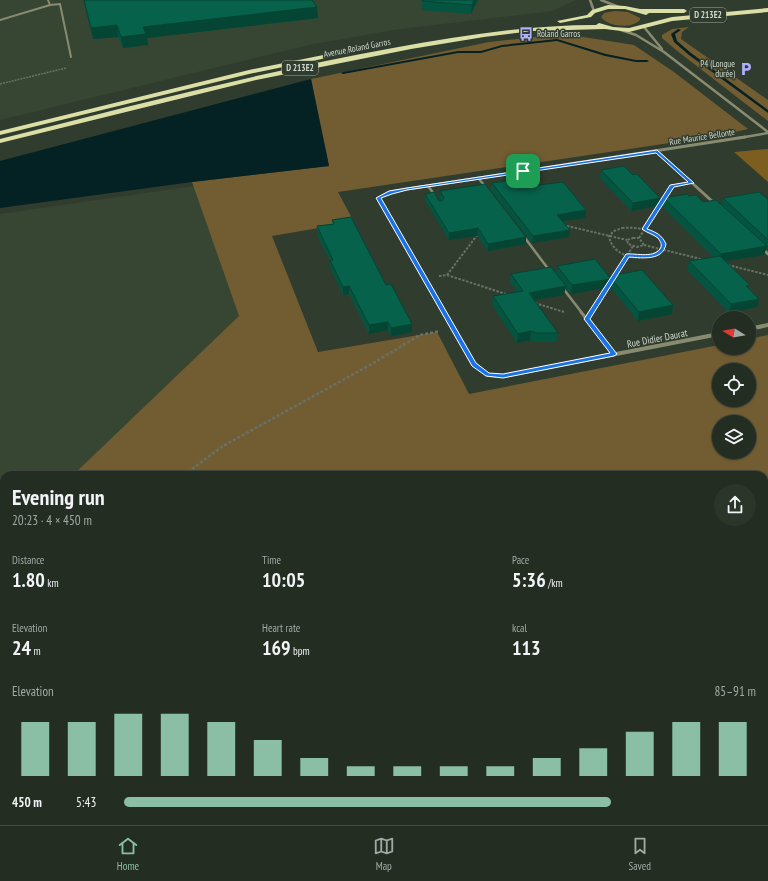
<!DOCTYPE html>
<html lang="en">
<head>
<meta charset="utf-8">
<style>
  :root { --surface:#242d22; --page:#2c352a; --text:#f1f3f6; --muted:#a3a8a5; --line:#414940; --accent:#8abfa5 }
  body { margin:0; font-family:"PT Sans Narrow",sans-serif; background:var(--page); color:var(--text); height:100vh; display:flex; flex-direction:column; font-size:15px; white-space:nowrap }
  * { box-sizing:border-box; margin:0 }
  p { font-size:13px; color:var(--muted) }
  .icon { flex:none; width:22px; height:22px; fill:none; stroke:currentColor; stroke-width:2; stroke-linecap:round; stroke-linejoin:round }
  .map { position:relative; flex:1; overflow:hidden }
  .details { position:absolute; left:0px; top:471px; width:768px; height:354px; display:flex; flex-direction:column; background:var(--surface); border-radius:12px 12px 0 0; box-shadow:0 1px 3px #0004,0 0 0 1px var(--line) }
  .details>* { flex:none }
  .needle { width:26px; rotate:281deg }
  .controls { position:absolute; left:712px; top:311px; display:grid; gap:8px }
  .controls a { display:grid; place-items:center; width:44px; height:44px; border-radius:50%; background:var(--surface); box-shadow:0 1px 3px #0004,0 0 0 1px var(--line); font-size:20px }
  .pin { position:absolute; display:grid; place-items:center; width:34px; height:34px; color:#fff; margin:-17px; border-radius:8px; box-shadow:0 2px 6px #0006 }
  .round { display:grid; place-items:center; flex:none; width:42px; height:42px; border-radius:21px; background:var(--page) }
  .head { display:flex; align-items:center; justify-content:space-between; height:68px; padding:0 12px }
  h1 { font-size:22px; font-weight:700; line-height:30px }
  .stats { display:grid; grid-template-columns:repeat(3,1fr); gap:6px; height:68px; padding:4px 12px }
  .stats div { display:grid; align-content:center }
  .stats b { font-size:20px; font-weight:700 }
  .stats small { font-size:11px; font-weight:400 }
  .stats p { font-size:11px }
  .chart { height:112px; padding:8px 12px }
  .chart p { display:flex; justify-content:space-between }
  .chart svg { width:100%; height:72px; margin-top:4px; stroke:var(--accent); stroke-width:6 }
  ul { padding:0 12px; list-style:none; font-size:13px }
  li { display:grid; grid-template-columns:64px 48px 1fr; align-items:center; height:30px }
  li i { height:10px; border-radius:5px; background:var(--accent) }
  .dock { display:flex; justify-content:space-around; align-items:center; height:56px; border-top:1px solid var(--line); background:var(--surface); font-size:11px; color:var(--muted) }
  .dock a { display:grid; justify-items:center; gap:2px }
  .dock .selected { color:var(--accent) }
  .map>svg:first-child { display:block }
  .built { fill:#374633 }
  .green { fill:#725c31; fill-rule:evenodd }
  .forest { fill:#7c5e21 }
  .water { fill:#042223 }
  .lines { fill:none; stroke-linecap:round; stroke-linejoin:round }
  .stream { fill:#042223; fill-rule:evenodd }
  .path-far3 { stroke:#687266; stroke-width:1.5; stroke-dasharray:2 1; stroke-linecap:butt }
  .path-far2 { stroke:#687266; stroke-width:2; stroke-dasharray:2.5 1.5; stroke-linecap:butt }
  .path-far1 { stroke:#687266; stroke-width:2.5; stroke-dasharray:3 2; stroke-linecap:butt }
  .path { stroke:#687266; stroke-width:3; stroke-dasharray:4 2.5; stroke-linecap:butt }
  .service-far3 { stroke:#898b70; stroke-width:2 }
  .service-far2 { stroke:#898b70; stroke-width:2.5 }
  .service-far1 { stroke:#898b70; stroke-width:3 }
  .service { stroke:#898b70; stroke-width:4 }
  .minor-far3 { stroke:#898b70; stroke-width:2.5 }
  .minor-far2 { stroke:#898b70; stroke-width:3 }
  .minor-far1 { stroke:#898b70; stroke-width:4 }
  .minor { stroke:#898b70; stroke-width:5 }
  .primary { fill:#dbdfa6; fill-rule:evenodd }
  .wall { fill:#055440 }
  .shaded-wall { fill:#044534 }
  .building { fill:#06624a; stroke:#044534 }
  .route { fill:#1a73e8; stroke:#fff; fill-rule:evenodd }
  .labels { text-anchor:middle; stroke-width:3; stroke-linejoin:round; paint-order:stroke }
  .shield { fill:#303c2e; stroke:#a0a89e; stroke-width:1 }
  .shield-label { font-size:9px; font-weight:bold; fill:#d0d7ce }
  .far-poi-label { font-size:9px; fill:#d0d7ce; stroke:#303c2e; text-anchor:start }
  .far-street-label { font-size:9px; fill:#d0d7ce; stroke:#303c2e }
  .street-label { font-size:10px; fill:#d0d7ce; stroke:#303c2e }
</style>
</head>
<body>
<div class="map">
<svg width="768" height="825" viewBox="0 0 768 825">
  <rect width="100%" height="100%" fill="#303c2e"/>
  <g class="built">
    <polygon points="0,0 576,0 552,11 393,30 309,45 0,120"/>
    <polygon points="194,186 239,316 73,475 4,475 4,507 0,507 0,214"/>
    <polygon points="4,617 4,821 764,821 764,697 768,697 768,825 0,825 0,618"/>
  </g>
  <g class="green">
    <path d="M615,11L628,12L640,18V20C632,29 608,27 601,17L604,13Z"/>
    <polygon points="689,27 682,32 681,39 768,100 768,121 676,50 662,38 662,35 672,29"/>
    <path d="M564,34L634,45L674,72L748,129L717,136L338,192L354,222L272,236L318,352L437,332L469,394L719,345V348H749V339L768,335V632H764V475H526L524,473L516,475H73L239,316L192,182L329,166L311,79L489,42ZM719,370H749V400H719ZM719,422H749V452H719Z"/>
    <polygon points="0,507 4,507 4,617 0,618"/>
  </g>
  <polygon class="forest" points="768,149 768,182 734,152"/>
  <polygon class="water" points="311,79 329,166 192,182 0,208 0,161"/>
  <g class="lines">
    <g class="stream">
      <polygon points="678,29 681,30 675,34 677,41 691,53 768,110 768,113 689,55 674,42 671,34"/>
      <polygon points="557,39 606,54 636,60 647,60 649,61 647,62 636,62 605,56 557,41 502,47 481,53 458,53 343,74 341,73 343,72 458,51 481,51 502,45"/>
    </g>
    <polyline class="path-far3" points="0,84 66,68"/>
    <g class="path-far2">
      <polyline points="563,225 627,240"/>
      <path d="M622,228C639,227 654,229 664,244C652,265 613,261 609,236L614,231Z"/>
      <polygon points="633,238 639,238 644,245 637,247 628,244 627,240"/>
      <polyline points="639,238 672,186 675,186"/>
      <polyline points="644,245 705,260"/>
      <polyline points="728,265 768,275"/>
      <polyline points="447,275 478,234"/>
      <polyline points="439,276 447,275 509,295"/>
      <polyline points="615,276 633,246"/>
      <polyline points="535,303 564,312"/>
      <polyline points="594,308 609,285"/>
    </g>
    <polyline class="path-far1" points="184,475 223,446 370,365 420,335 440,331"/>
    <polyline class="path" points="0,568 4,567"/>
    <g class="service-far3">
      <polyline points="50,5 60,4 71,57"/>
      <polyline points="0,20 50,5 48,0"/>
    </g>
    <g class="service-far2">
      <polyline points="478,178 485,186"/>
      <polyline points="428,186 434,194"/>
      <polyline points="525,238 549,270"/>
      <polyline points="562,287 582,313"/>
    </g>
    <polyline class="service-far1" points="581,312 614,354"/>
    <g class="service">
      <polyline points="0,812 4,806"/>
      <polyline points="429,821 430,825"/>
      <polyline points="515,821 516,825"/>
    </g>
    <g class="minor-far3">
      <polyline points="590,0 594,11"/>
      <polyline points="601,0 619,7"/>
      <polyline points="644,27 662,49"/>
      <polyline points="621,30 636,35 664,52 768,132"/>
      <polyline points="739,138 768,133"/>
    </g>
    <g class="minor-far2">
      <polyline points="657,151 714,203"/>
      <polyline points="761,247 768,254"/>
      <polyline points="445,313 378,198 390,192 407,189 745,137"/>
    </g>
    <g class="minor-far1">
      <polyline points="444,312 474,364 488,375 503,376 719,334"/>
      <polyline points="749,329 768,325"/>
    </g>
    <g class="minor">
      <polyline points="764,662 768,662"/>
      <polyline points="97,825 112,821"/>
    </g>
    <g class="primary">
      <polygon points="608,5 625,6 640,9 684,9 687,11 684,13 649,13 646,15 625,9 608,9 595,13 591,17 560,23 557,21 587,15 592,10"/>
      <path d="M768,8V12L672,21L629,32L605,29L532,31L484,37L411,49L256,80L0,143V139C130,106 261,72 393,48C460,36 528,25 596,25L599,23L613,27L629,28L672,17Z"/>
      <polygon points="368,46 370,47 370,49 249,74 0,135 0,131 249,70"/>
    </g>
  </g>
  <g class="wall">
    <polygon points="83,0 312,0 318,18 147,38 148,45 123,48 118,37 93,39"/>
    <polygon points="478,0 471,14 422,10 422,1"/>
    <polygon points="601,170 659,206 631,211 600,178"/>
    <polygon points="492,183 531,186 585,218 562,221 570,230 569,237 532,243 491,190"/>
    <polygon points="440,191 526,237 526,244 488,251 477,236 449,240 425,201 425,194 441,201 439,199"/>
    <polygon points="689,196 703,202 721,205 723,198 768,199 768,251 766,249 764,255 726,261 749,289 757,307 729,313 687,270 689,261 713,257 662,206 664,198"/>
    <polygon points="332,220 386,285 412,332 391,336 388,330 369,334 349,294 343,295 330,268 330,261 317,235 317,226 333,224"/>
    <polygon points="557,266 608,276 673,305 672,314 638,321 610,287 571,294 565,287 564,295 534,300 558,333 556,342 536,342 530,340 517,343 492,305 493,296 517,292 510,282 511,274 556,274"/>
  </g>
  <g class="shaded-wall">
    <polygon points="474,0 478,0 471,14 472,5"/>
    <polygon points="317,7 318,18 147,38 148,45 123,48 121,37 143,27"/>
    <polygon points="117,25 118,37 93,39 91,28"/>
    <polygon points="660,198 659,206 631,211 633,203"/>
    <polygon points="586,210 585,218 556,222 557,215"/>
    <polygon points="478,228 477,236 449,240 449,233"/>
    <polygon points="570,230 569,237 532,243 533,236"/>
    <polygon points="526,237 526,244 488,251 488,244"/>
    <polygon points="767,246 764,255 719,262 721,254"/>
    <polygon points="611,279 609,287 571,294 572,285"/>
    <polygon points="349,286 349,294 343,295 343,287"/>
    <polygon points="566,286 564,295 528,301 529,293"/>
    <polygon points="759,299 757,307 729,313 731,304"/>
    <polygon points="673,305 672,314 638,321 639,312"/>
    <polygon points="388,322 388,330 369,334 369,325"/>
    <polygon points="412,324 412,332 391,336 391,328"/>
    <polygon points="531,331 530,340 517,343 518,334"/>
  </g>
  <g class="building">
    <polygon points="84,0 312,0 317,7 143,27 146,34 121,37 117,25 91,28"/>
    <polygon points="424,0 474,0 472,5 422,1"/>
    <polygon points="624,166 633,175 637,174 660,198 633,203 601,170"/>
    <polygon points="524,178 531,186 563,182 586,210 557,215 570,230 533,236 492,183"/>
    <polygon points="485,184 526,237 488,244 478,228 449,233 425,194 434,192 439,201 442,201 444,198 440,191"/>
    <polygon points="759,192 768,199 768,240 723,198"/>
    <polygon points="687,194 689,196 696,195 703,202 716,200 767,246 721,254 664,198"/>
    <polygon points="351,217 386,285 391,284 412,324 391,328 388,322 369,325 349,286 343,287 330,260 333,260 317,226 334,224 332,220"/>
    <polygon points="720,256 750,285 746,286 759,299 731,304 689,261"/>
    <polygon points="595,259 611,279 572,285 557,266"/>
    <polygon points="551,267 566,286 529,293 558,333 537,333 531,331 518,334 493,296 523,291 511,274"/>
    <polygon points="642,270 673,305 639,312 609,276"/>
  </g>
  <path class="route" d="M657,150L694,183L674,187L647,229C656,232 662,235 666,244C663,261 643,258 629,257L590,319L617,354L614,356L503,378L486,376L472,366L376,198L389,191L407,188ZM656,153L688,182L670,185L642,229C647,233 653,234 658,238C660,241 662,244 661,247C656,259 636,253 626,254L584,319L610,353L503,374L489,373L476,363L381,198L392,194L407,190Z"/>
  <defs>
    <symbol id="bus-bare" viewBox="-9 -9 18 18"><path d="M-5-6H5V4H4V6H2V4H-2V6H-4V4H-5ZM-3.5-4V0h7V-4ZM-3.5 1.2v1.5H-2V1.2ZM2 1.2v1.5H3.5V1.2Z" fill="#aeaefb" stroke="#303c2e" stroke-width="2.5" paint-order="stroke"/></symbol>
    <symbol id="parking-bare" viewBox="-9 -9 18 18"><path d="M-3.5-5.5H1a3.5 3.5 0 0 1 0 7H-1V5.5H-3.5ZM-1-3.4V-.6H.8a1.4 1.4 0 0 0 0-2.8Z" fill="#aeaefb" stroke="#303c2e" stroke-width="2.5" paint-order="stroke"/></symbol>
  </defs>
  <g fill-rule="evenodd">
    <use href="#bus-bare" x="516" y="24" width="20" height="20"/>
    <use href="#parking-bare" x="736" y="59" width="20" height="20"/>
  </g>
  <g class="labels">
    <g class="shield">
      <rect x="690" y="8" width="36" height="14" rx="3"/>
      <rect x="282" y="61" width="36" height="14" rx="3"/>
    </g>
    <g class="shield-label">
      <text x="708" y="18">D 213E2</text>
      <text x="300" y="71">D 213E2</text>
    </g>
    <g class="far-poi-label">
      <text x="537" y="37">Roland Garros</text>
      <text x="735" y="67" text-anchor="end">P4 (Longue<tspan x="735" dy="10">durée)</tspan></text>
    </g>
    <g class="far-street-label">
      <text transform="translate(357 48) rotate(-11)" y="3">Avenue Roland Garros</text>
      <text transform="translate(702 137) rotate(-9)" y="3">Rue Maurice Bellonte</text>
    </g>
    <g class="street-label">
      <text transform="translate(657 338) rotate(-11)" y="4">Rue Didier Daurat</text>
    </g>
  </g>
</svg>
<div class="controls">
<a><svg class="needle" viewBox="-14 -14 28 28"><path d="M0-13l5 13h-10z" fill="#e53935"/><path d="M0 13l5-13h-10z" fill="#a3a8a5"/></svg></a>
<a><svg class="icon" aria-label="locate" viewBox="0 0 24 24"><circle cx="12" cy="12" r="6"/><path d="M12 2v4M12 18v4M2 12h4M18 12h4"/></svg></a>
<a><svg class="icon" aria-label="layers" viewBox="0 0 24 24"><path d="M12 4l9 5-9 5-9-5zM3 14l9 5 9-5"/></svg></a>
</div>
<div class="pin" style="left:523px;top:171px;background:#1e9e55"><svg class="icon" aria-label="arrive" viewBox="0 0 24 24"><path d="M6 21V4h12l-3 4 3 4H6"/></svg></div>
<section class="details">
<div class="head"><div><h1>Evening run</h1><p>20:23 · 4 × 450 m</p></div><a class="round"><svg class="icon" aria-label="share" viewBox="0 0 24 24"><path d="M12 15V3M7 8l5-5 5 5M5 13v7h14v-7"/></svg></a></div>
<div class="stats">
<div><p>Distance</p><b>1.80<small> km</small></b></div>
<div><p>Time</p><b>10:05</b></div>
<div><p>Pace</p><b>5:36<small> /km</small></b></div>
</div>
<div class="stats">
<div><p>Elevation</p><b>24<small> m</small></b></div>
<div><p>Heart rate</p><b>169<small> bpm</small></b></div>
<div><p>kcal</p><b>113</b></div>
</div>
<div class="chart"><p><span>Elevation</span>85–91 m</p>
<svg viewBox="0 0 160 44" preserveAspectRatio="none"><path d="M5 44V11M15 44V11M25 44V6M35 44V6M45 44V11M55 44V22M65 44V33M75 44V38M85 44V38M95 44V38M105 44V38M115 44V33M125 44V27M135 44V17M145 44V11M155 44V11"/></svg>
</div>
<ul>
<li><b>450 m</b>5:43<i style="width:77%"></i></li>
</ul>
</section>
</div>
<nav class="dock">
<a class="selected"><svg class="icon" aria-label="home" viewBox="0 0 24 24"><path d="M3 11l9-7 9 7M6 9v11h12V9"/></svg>Home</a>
<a><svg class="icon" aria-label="map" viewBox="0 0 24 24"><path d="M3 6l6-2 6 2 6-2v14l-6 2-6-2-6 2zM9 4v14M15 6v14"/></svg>Map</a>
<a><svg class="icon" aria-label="saved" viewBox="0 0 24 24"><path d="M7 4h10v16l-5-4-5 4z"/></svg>Saved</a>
</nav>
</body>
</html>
